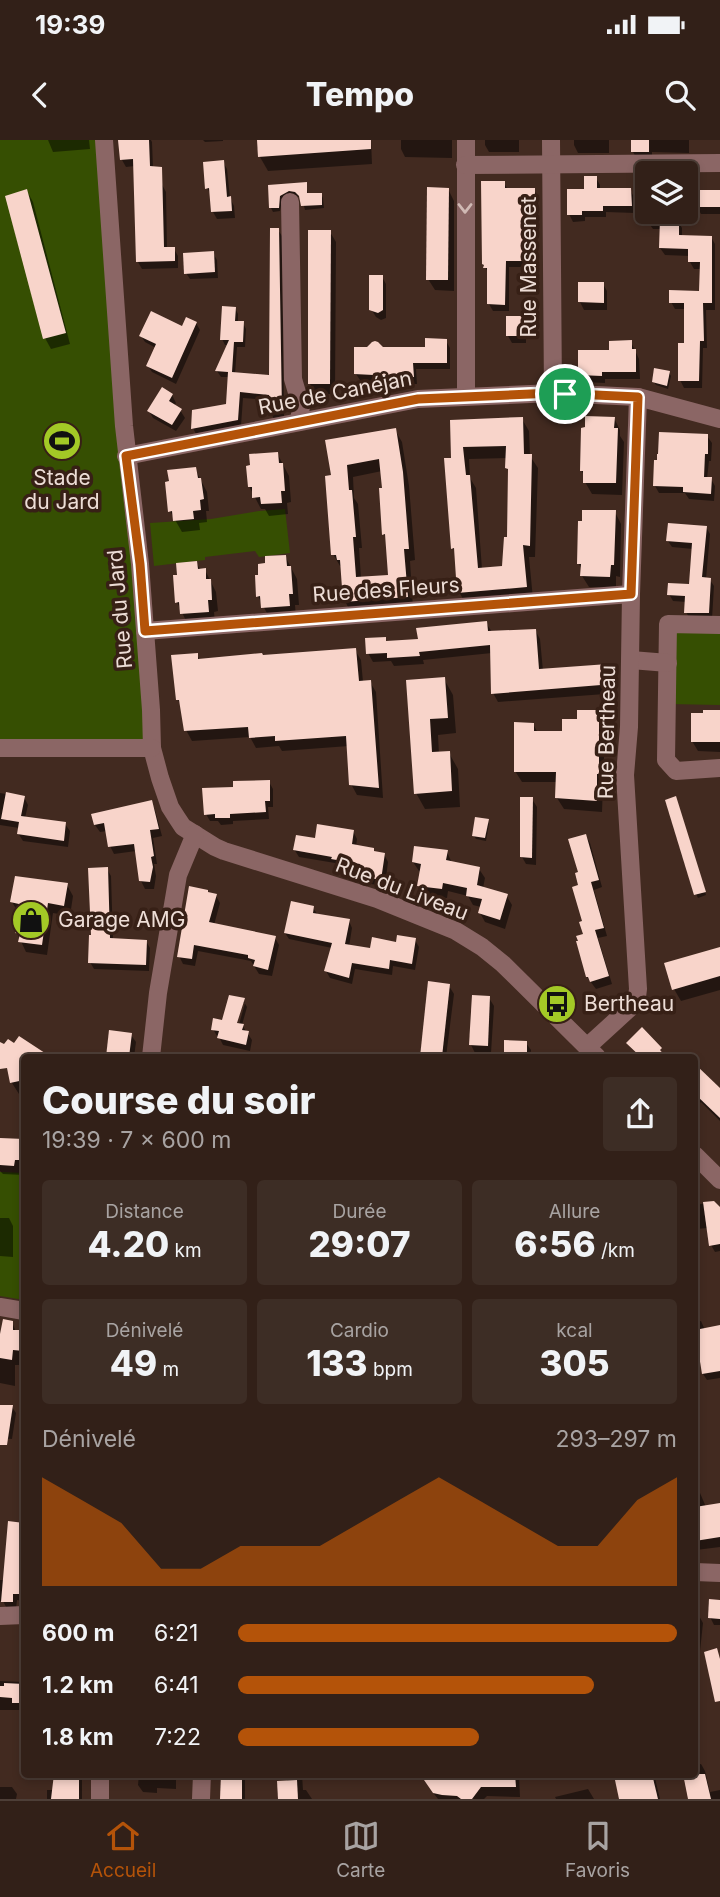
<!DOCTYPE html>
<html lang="fr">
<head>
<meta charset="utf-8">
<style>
  :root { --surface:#322018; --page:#3d2d25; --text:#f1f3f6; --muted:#a8a3a2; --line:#4d3e37; --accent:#b45309 }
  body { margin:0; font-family:Inter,sans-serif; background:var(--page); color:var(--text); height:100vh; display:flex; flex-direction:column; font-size:26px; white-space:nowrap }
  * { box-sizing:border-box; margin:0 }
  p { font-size:23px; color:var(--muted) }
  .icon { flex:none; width:38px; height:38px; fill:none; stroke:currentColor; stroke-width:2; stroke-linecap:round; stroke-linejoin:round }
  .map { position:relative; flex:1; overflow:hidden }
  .sheet { position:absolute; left:21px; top:914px; width:677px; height:724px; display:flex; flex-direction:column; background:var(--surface); border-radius:7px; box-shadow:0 4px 10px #0003,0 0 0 2px var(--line) }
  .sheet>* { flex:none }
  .buttons { position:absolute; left:635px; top:21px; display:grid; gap:14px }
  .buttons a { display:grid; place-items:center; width:63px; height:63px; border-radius:7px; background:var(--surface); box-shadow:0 4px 10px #0003,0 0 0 2px var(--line); font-size:35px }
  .pin { position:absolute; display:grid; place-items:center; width:60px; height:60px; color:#fff; margin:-30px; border:4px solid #fff; border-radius:50%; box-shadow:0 2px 7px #0007 }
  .round { display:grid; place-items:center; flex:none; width:74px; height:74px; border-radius:7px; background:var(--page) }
  .head { display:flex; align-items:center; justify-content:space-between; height:119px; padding:0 21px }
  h1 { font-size:38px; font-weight:800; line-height:52px }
  .figures { display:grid; grid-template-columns:repeat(3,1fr); gap:10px; height:119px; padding:7px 21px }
  .figures div { display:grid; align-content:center; border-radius:7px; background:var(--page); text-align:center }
  .figures b { font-size:35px; font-weight:800 }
  .figures small { font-size:19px; font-weight:400 }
  .figures p { font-size:19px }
  .chart { height:196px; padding:14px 21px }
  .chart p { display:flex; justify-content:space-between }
  .chart svg { width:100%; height:126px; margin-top:7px; fill:var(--accent); opacity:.7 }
  ul { padding:0 21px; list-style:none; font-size:23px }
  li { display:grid; grid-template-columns:112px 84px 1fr; align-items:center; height:52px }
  li i { height:18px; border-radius:9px; background:var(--accent) }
  .status { display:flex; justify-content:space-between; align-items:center; height:49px; padding:0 35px; background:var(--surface); direction:ltr }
  .status svg { height:19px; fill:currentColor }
  header { display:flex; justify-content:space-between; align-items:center; height:91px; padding:0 21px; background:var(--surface); font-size:32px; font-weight:800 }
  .menu { display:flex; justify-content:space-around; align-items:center; height:98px; border-top:2px solid var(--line); background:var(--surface); font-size:19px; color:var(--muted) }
  .menu a { display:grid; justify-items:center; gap:4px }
  .menu .active { color:var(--accent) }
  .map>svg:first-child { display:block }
  .green { fill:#364f02 }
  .shadow { fill:#0007; fill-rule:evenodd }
  .building { fill:#f8d4ca; fill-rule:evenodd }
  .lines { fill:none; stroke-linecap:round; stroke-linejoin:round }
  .minor { stroke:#8b6665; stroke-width:18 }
  .oneway { stroke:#d0b9b4 }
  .route-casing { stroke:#fff; stroke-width:14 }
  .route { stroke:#b45309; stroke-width:9 }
  .labels { text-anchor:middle; stroke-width:7; stroke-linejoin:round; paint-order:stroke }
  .street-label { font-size:21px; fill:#edddd6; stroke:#372016 }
  .poi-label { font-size:21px; fill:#edddd6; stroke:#372016; text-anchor:start }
</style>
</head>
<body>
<div class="status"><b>19:39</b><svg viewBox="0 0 49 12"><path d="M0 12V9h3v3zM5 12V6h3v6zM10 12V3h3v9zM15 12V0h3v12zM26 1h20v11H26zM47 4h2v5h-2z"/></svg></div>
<header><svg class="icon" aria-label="back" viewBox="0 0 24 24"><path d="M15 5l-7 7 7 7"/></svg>Tempo<svg class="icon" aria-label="search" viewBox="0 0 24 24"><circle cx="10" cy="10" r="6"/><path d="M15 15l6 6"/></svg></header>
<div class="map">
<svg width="720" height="1659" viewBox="0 0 720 1659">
  <rect width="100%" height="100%" fill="#422a20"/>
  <g class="green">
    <polygon points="0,0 104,0 152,608 0,608"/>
    <polygon points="285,369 290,413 259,417 255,411 205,417 205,420 154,426 150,383 211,379 259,371"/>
    <polygon points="668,484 720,485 720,565 668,564"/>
    <polygon points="0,1032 24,1033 24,1160 0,1156"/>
  </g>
  <g class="shadow">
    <polygon points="48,0 89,0 90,9 53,12"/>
    <polygon points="120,0 151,0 152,2 153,28 166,52 167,109 174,109 178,116 178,128 142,129 138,122 135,26 126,27 122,20"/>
    <polygon points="203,0 223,0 223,1 205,2"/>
    <polygon points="258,0 371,0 372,24 268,31 260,17"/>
    <polygon points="401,0 452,0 452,18 405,17 401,9"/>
    <polygon points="485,0 519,0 519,12 489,12 485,5"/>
    <polygon points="574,0 609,0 609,13 578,13 574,5"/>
    <polygon points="633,0 689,0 689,13 652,12 652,19 637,19 633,12"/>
    <polygon points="223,22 227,29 230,58 234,66 235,78 217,79 213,72 212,56 207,48"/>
    <polygon points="596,38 600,45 600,50 630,50 634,57 635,73 606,72 606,77 585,77 585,81 573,82 569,74"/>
    <polygon points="504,43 508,50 534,50 538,57 538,81 533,81 533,127 509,127 509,171 493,171 489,164 489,134 485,127"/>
    <polygon points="306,44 308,55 321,54 323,58 324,68 305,70 302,58 292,54 282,60 280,71 273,72 271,68 270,47"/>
    <polygon points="448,49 454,61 454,151 435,150 428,139"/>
    <polygon points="27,51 33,62 70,204 51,209 45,198"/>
    <polygon points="720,52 720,74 701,74 697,67"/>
    <polygon points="648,72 666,72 667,81 678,81 682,88 682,97 711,97 715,104 715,170 706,170 707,208 703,208 702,248 684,248 680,240 686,205 685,169 675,169 671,162 701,153 701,129 694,129 690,122 690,116 665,115 660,108 661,89 653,89 648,82"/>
    <polygon points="278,90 282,96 284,277 274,279 271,273 271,260 243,258 241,286 196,294 193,288 228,265 230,237 221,237 217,231 229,205 225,205 222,199 235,168 238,174 238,183 243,183 246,189 245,207 237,207 235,234 271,237"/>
    <polygon points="330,92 336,102 335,254 316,254 310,244"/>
    <polygon points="213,113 217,120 218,138 190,139 186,133"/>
    <polygon points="382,137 386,144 386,178 381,180 376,177 371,169"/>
    <polygon points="603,144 607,151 607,170 584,170 580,162"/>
    <polygon points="522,178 526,185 526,203 512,203 508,196"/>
    <polygon points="196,183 200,190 176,244 152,232 148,226 156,208 145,202 141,196 182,188"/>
    <polygon points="446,201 450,208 450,229 416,229 417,244 399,244 398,242 360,240 356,234 382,209 427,209"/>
    <polygon points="631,202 639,219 640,239 605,239 605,243 584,242 580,235 611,212"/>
    <polygon points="669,233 671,236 668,249 656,245 654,242"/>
    <polygon points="172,255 176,263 174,266 180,270 185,278 176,291 153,278 149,271"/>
    <polygon points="614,278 620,290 620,296 624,302 622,355 592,354 585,342 585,337 581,330"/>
    <path d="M522,279L529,291L530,316L538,328L535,417H529L533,459L466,464L459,452L456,414L453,408L452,282ZM508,318L507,328L510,333L508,399L504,427L482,429L476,348L470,338L469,319Z"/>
    <path d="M395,290L402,302L409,346L415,420L410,421L413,468L351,473L345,461L342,426H340L333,414V337L327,301ZM382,331L384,394L387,400L390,436L361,438L359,408H362L358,364L354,358L353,337Z"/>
    <polygon points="707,296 712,303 711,321 709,321 707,339 711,339 715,346 714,361 689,359 685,353 659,353 655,346 659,322"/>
    <polygon points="277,313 289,336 291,362 287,363 288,374 269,376 265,369 261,369 249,346"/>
    <polygon points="195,329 207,352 209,371 206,371 207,382 199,383 200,390 182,392 170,371"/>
    <polygon points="615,372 621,384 620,437 616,436 616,448 589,447 582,436 582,430 579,424"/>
    <polygon points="706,387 710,394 706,439 710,440 714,446 712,479 690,479 686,472 687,462 673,461 669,454 690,446 693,409 672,407 668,401"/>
    <polygon points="285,416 297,439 299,465 295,465 296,477 270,479 258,456"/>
    <polygon points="196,423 201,430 205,430 216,452 218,471 214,472 215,483 188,485 177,462"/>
    <polygon points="486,483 492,492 535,490 540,499 543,531 607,525 612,534 613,550 604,550 605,554 498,562 493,553 492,513 423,520 424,524 394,526 391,521 373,522 368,513 387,502 420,501"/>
    <polygon points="355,510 361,520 363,542 370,542 376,552 383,658 357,655 351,644 349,606 282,611 279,606 256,608 250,597 192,601 186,590 182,566 178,560 197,515 200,520"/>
    <polygon points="444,539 453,555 456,593 438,595 439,614 449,613 458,629 460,667 425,669 416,653 408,542"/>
    <polygon points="598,572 604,583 604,645 603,645 602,672 564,669 557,658 558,642 522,642 515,631 533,584 538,593 564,593 579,580"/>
    <polygon points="720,572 720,612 698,611 692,601"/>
    <polygon points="269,642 273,649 273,667 268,667 269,679 233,681 233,684 221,685 218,681 210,681 206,674 235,649"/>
    <polygon points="0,653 24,657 28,665 25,678 65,684 70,691 68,707 23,701 18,693 19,688 0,685"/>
    <polygon points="532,659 537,667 536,725 526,724 522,717"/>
    <polygon points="677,661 706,755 698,758 696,754"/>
    <polygon points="151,662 155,670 162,696 153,698 157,724 154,724 156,736 154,749 145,749 141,741 136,711 114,714 110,706 107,691 100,692 95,685"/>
    <polygon points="488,681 489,684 486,701 476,699 474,696"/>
    <polygon points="353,691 357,699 356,707 373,710 375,713 384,714 388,722 385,746 364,743 360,736 361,730 337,727 335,723 299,717 294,709 316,700"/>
    <polygon points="586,696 590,703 602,747 594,750 607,796 598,798 612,844 596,849 587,837 581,747 580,734"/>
    <polygon points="447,712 452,723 479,729 485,738 483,748 506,755 512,765 505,789 485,782 480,773 481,767 473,765 468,756 448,751 447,758 425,755 419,745 421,732 419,731 413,722"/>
    <polygon points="107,729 111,736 113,800 146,801 150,808 149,831 94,829 90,822"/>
    <polygon points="67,745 73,756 70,776 53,773 47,815 26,812 17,793 18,772 12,762"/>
    <polygon points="209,754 216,756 220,763 214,785 275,798 279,805 272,836 259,834 251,821 198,811 195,826 183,824 179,816"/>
    <polygon points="313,768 318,775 349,781 352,788 349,807 371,810 415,800 419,807 415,830 393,826 392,835 355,829 352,844 330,838 326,831 332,808 289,799 285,793"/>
    <polygon points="720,809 720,850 681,861 674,849"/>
    <polygon points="449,846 454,854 446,917 422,917"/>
    <polygon points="489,858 494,866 491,913 475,913 471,905"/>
    <path d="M243,860L247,867L242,885L252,900L250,911L223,905L219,897L217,896L213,889L223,882ZM241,863H245L237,892L233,891Z"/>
    <polygon points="131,895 136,902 134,917 107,917"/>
    <polygon points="526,903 531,910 530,917 505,917"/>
    <polygon points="0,904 43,917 24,917 24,953 19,954 12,943 8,926 0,921"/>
    <polygon points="696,928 720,950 720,981 701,962 698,965 695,962 695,929"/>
    <polygon points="0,1000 24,1001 24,1035 3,1034 0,1031"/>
    <polygon points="713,1062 720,1069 720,1111 715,1112 711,1105 708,1088 695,1089 695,1065"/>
    <polygon points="0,1078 9,1078 13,1086 13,1117 0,1116"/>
    <polygon points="21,1130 24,1130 24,1166 20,1158"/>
    <polygon points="701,1181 705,1190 720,1187 720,1238 707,1240 703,1234 699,1205 695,1206 695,1182"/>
    <polygon points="12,1182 16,1192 24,1192 24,1225 15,1225 15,1246 0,1243 0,1194"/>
    <polygon points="0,1266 12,1267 16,1273 12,1299 0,1298"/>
    <polygon points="700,1353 706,1367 720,1364 720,1407 696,1410 695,1408 695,1354"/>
    <polygon points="9,1386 24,1386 24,1461 17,1460 16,1469 7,1469 3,1461 0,1461 0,1440 4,1440"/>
    <polygon points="720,1462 720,1485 714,1485 710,1477"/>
    <polygon points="695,1474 698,1474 703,1483 700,1511 695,1514"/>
    <polygon points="0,1541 24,1542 24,1570 0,1570"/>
    <polygon points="695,1586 699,1602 695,1603"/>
    <polygon points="701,1624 705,1631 710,1652 720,1650 720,1659 690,1659 695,1625"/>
    <polygon points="55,1634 82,1634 82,1659 47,1659 47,1650 55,1650"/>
    <polygon points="139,1634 176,1634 176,1649 157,1648 157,1653 143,1652 138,1645"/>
    <polygon points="223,1634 245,1634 245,1659 222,1659"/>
    <polygon points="288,1634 306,1634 302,1635 303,1650 306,1650 312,1659 280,1659 287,1642"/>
    <polygon points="442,1634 519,1634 520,1657 487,1656 484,1659 438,1659 431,1650"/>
    <polygon points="616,1634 654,1634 660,1659 622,1659"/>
    <polygon points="0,1647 12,1647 17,1654 16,1659 0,1659"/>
    <polygon points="588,1649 594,1659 556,1659 555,1657"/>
  </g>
  <g class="building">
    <polygon points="118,0 149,0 150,26 162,27 164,107 175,107 175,121 136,122 133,19 120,20"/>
    <polygon points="257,0 371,0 371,9 258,17"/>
    <rect x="631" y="0" width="18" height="12"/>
    <polygon points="224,20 227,57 231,56 232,71 211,72 209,48 205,49 203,22"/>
    <polygon points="584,36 597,36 597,48 631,48 632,66 603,66 603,71 582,71 582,75 567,75 567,49 584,49"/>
    <polygon points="481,41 505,41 505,48 535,48 535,75 530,74 530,121 506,121 505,165 487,164 487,128 483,128 484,125 482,124"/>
    <polygon points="307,42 307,53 322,53 322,65 301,66 299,56 295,52 289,51 280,56 279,68 269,68 268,45"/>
    <polygon points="427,47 449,48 448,140 426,140"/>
    <polygon points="27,49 66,193 43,199 5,56"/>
    <rect x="695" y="50" width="25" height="17"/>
    <polygon points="660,79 679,79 679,95 712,96 712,163 703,163 704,201 700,201 699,241 678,241 678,203 684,203 684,163 669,163 669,150 699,151 700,122 688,122 688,109 659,108"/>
    <polygon points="270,88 279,88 282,271 269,273 269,255 240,252 238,280 191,289 192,270 226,264 228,232 215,231 229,200 220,200 222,166 236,167 235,181 244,181 243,202 234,202 232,232 269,235"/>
    <polygon points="308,90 331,90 330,244 308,244"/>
    <polygon points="214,111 215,132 184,134 183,113"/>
    <polygon points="369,135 383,135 383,170 378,173 369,170"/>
    <polygon points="578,142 604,142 604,163 578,162"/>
    <polygon points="151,171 182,186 186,177 197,182 172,238 146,226 156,204 139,196"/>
    <polygon points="506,176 523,176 522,196 506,196"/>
    <polygon points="425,198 447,199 447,223 413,223 414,237 393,238 393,236 354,234 354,207 367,207 372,202 375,201 378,202 383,207 425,207"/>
    <polygon points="632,200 632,209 636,209 636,232 602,232 602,236 578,235 578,210 609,210 609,201"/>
    <polygon points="654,228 670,231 667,246 652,242"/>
    <polygon points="162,247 173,254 169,261 182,269 172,285 147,271"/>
    <polygon points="585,276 615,277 614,288 618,288 616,343 583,343 583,331 580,331 581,288 585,287"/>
    <path d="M523,277L524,314H532L530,406L523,405L527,447L457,453L454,408L451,409L444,318H451L450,280ZM506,306L505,328L508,329L507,397H504L502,426L478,428L470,335H466L463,307Z"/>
    <path d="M396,288L403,332L409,409H404L408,457L343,462L340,420H337L336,415H331L325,336L331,335L325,300ZM379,319L382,348H379L382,395L385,394L388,435L356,437L353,397H356L352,350H349L347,325Z"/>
    <polygon points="659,292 708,294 708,314 705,314 704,337 712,337 711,354 683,352 683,347 653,346 654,320 657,320 657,314 658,314"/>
    <polygon points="278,312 279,323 283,323 285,351 281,351 282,363 261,364 260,357 252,358 252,347 248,347 246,326 250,325 249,314"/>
    <polygon points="196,327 198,338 201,338 204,359 200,360 201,370 193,371 194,379 173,381 172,371 168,372 165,342 169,341 167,330"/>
    <polygon points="582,370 616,370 614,425 611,425 610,437 580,436 581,424 577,424 578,381 582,381"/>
    <polygon points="668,383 707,386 702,437 711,438 709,473 684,473 685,456 667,455 668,443 689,444 692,403 666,401"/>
    <polygon points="286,415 287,426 291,426 293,454 289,454 290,466 261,468 260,456 256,457 255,435 258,435 258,424 265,423 265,416"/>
    <polygon points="197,421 198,429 206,428 206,439 211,439 212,460 208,460 209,472 180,474 179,462 175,463 173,435 177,435 176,423"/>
    <polygon points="487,481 488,491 536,489 539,529 608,524 609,541 600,542 601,545 491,554 490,505 419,512 420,516 387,518 387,513 366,514 365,498 386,497 386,501 418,499 416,488"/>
    <polygon points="356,508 359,541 371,540 379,648 349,645 346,596 275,601 275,596 249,598 248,587 184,591 179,560 176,560 171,515 198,513 198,519 262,513 263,515"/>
    <polygon points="445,537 448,578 430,579 432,612 450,611 452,651 414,654 406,540"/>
    <polygon points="577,570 599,570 599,634 597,634 597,661 555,658 556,632 514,632 514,582 534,583 534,591 562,591 562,579 577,579"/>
    <polygon points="703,570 720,570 720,602 691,602 691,573 703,573"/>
    <polygon points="270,640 270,661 265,661 266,672 230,674 230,678 215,678 215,674 204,675 202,648 233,647 233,641"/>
    <polygon points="6,652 25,656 21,676 66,682 64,701 17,694 19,682 1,679"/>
    <polygon points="676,656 706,752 694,755 665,660"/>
    <polygon points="520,657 533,657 532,718 520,717"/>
    <polygon points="152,660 159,689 150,690 154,716 151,717 153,727 150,742 139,741 134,704 108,707 104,683 94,685 91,674"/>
    <polygon points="475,677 489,679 485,698 472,696"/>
    <polygon points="317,684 354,690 352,704 374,708 374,711 385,713 381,740 358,736 360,724 331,719 332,717 293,710 296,695 315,698"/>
    <polygon points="586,694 599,740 591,742 604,788 595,790 609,836 590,842 588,837 586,837 576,801 578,801 576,796 583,794 579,782 582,781 572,747 578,745 575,733 578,732 568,699"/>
    <polygon points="414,706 448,710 446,720 480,727 477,745 508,754 500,780 478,773 482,759 466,756 467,748 443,743 442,749 417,746 421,724 412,722"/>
    <polygon points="108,727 110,798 147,800 146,825 88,823 89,795 91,795 88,728"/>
    <polygon points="15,736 68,743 64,766 48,763 42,805 18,802 20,794 15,793 19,764 10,762"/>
    <polygon points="189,746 208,750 208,752 217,754 209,782 276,796 268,830 253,826 255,820 248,818 248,815 194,805 192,819 177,817"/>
    <polygon points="291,761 314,766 313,773 350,779 345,804 370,808 372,797 396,802 397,795 416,798 412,824 390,820 389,829 352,823 349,838 324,831 332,803 284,793"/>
    <polygon points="720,807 720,836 672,850 664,823"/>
    <polygon points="428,841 450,844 442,917 420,917"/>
    <polygon points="229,855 245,858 237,883 244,884 242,890 249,891 246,905 217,898 219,891 211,890 213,878 222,880"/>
    <polygon points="472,855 490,856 488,906 469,905"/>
    <polygon points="642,887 662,908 660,910 666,917 641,917 626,903"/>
    <polygon points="109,890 132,893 129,917 106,917"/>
    <polygon points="19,896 51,917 24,917 24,940 10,943 7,928 0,929 0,902 4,904 8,899 14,903"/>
    <polygon points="504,900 527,901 527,917 504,917"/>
    <polygon points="695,924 720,948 720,978 695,954"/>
    <polygon points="0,998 24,999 24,1020 15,1020 14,1026 0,1025"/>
    <polygon points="714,1061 720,1067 720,1104 709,1106 703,1062"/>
    <polygon points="3,1179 13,1181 13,1190 24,1190 24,1211 13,1210 12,1220 0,1218 0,1194"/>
    <polygon points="720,1185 720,1231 702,1234 695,1190"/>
    <polygon points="0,1265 13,1265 7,1305 0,1305"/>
    <polygon points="720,1363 720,1397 695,1401 695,1367"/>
    <polygon points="8,1381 24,1383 24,1454 13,1454 13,1462 1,1462"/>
    <polygon points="709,1459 720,1460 720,1479 708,1478"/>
    <polygon points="717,1508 720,1519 720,1561 715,1562 704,1512"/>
    <polygon points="4,1543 24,1544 24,1563 12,1563 12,1558 0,1557 0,1546 4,1546"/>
    <polygon points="54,1634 76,1634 76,1637 79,1637 79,1659 51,1659"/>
    <polygon points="221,1634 242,1634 242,1659 220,1659"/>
    <polygon points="448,1634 515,1634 516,1647 481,1647 472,1659 461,1659 457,1656 442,1655 433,1653 424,1640 444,1639"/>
    <polygon points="639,1634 652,1634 658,1659 619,1659 615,1640"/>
    <polygon points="683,1634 705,1634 711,1659 688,1659"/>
    <polygon points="297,1640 298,1659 278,1659 277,1641"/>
  </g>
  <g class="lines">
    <g class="minor">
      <polyline points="104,0 124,286 140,424 151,570 152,608 160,638 170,667 177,678 183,687 215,707 224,711 377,759 456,791 482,807 503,824 597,917"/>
      <polyline points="466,0 466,256"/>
      <polyline points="551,0 553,253"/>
      <polyline points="465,25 720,23"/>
      <polyline points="290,62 293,239 301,266 299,282"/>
      <polyline points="126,316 418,259 553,253 638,257 720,279"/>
      <polyline points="720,485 668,484 666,620 676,631 720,628"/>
      <polyline points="145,491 631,454"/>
      <polyline points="631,520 668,523"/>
      <polyline points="0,608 152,608"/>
      <polyline points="587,907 633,865 637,857 638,849 625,635 629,587 631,454 638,257"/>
      <polyline points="151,917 158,853 178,735 195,694"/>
      <polyline points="695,1015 720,1040"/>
      <polyline points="0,1167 24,1171"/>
      <polyline points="695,1432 720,1433"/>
      <polyline points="0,1476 24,1475"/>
      <polyline points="100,1659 100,1634"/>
      <polyline points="201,1659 202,1634"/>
    </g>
  </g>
  <defs><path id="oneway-chevron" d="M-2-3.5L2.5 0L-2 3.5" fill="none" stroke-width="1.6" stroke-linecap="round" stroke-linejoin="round" transform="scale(1.75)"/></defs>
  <use class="oneway" href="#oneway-chevron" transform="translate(465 68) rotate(90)"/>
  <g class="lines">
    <defs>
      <polygon id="route" points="553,253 638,257 631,454 145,491 140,424 126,316 418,259"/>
    </defs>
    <use href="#route" class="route-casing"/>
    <use href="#route" class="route"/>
  </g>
  <defs>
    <symbol id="stadium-disc" viewBox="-11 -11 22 22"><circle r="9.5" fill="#a3c926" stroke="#372016"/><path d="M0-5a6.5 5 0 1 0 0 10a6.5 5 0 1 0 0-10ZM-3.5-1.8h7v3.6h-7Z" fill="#111"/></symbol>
    <symbol id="shop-disc" viewBox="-11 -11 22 22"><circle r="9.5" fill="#a3c926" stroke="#372016"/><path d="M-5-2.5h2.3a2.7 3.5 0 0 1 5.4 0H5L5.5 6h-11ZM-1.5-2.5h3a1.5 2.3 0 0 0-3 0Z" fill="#111"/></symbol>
    <symbol id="bus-disc" viewBox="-11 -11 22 22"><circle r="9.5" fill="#a3c926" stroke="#372016"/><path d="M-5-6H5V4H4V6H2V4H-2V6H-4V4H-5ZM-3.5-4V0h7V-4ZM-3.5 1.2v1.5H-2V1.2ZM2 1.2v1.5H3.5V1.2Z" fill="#111"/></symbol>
  </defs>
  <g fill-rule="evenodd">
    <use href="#stadium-disc" x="40" y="279" width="44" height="44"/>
    <use href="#shop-disc" x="9" y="758" width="44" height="44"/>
    <use href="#bus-disc" x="535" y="842" width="44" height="44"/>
  </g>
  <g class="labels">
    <g class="street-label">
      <text transform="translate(529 127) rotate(-90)" y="7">Rue Massenet</text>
      <text transform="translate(335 253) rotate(-11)" y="7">Rue de Canéjan</text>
      <text transform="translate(386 450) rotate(-4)" y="7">Rue des Fleurs</text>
      <text transform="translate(120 469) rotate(-95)" y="7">Rue du Jard</text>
      <text transform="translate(607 592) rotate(-89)" y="7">Rue Bertheau</text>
      <text transform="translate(402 749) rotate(21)" y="7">Rue du Liveau</text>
    </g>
    <g class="poi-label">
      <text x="62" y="345" text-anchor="middle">Stade<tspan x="62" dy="24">du Jard</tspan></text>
      <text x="58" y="787">Garage AMG</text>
      <text x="584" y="871">Bertheau</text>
    </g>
  </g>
</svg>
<div class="buttons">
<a><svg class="icon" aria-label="layers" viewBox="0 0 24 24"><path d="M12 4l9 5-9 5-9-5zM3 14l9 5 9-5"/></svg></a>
</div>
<div class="pin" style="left:565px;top:254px;background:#1e9e55"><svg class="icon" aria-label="arrive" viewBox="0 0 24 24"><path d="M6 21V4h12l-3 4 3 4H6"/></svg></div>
<section class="sheet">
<div class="head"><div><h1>Course du soir</h1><p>19:39 · 7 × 600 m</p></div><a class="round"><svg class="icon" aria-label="share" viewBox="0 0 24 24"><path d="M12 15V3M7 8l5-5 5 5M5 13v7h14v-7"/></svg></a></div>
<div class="figures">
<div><p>Distance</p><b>4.20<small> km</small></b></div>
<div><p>Durée</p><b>29:07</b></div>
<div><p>Allure</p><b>6:56<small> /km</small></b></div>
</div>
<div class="figures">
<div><p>Dénivelé</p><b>49<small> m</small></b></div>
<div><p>Cardio</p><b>133<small> bpm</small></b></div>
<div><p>kcal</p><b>305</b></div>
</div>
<div class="chart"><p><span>Dénivelé</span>293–297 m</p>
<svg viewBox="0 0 160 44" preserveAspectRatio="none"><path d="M0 44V6L10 14L20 22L30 38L40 38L50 30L60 30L70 30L80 22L90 14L100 6L110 14L120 22L130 30L140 30L150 14L160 6V44z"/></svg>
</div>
<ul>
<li><b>600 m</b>6:21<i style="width:100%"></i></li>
<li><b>1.2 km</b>6:41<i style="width:81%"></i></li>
<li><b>1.8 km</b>7:22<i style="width:55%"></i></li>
</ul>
</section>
</div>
<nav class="menu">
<a class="active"><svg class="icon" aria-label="home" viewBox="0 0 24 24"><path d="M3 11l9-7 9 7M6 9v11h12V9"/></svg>Accueil</a>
<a><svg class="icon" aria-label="map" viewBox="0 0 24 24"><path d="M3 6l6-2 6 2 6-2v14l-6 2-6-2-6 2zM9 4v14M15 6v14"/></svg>Carte</a>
<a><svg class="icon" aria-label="saved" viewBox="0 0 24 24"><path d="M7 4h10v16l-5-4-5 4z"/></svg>Favoris</a>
</nav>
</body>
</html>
